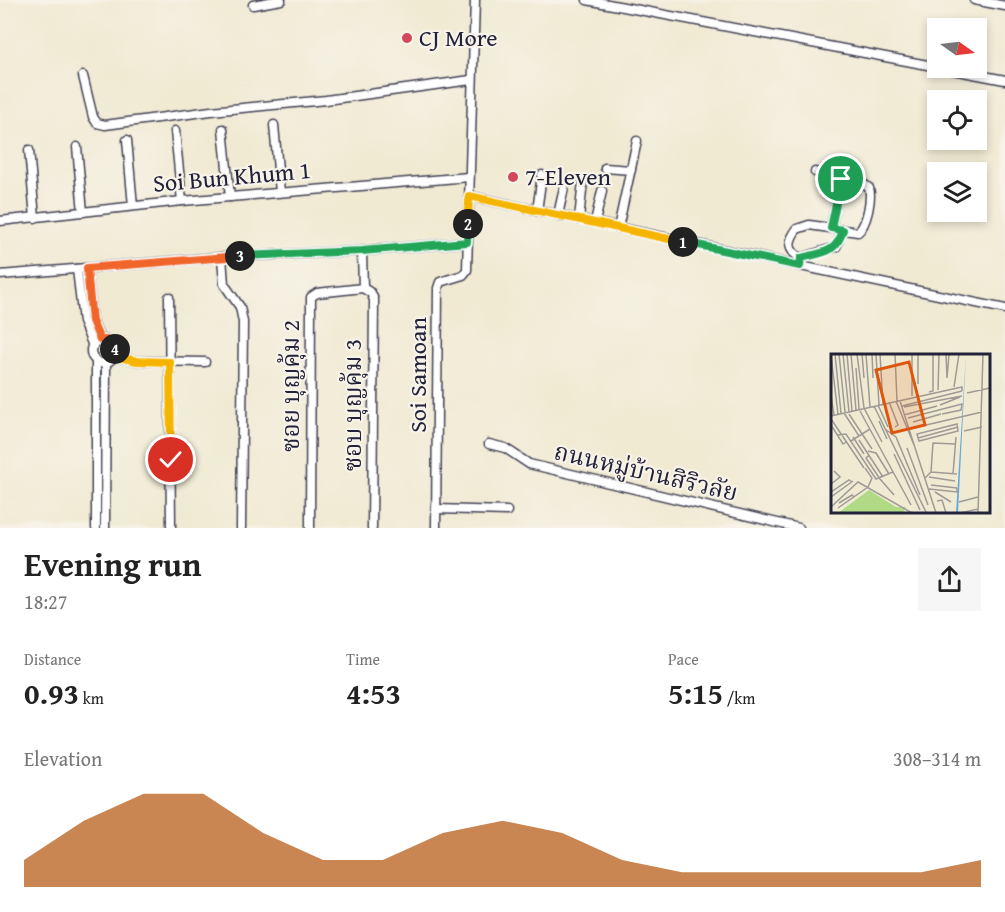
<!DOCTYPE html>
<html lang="en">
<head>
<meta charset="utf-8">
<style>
  :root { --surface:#fff; --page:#f6f6f6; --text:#222; --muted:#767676; --accent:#b45309 }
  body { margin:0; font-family:"Gentium Book Plus","Noto Serif Thai",serif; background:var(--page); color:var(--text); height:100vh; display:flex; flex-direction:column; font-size:22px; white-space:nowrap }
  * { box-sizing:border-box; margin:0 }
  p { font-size:20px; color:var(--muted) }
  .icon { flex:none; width:33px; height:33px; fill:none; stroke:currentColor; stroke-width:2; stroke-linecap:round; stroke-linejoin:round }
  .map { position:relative; height:528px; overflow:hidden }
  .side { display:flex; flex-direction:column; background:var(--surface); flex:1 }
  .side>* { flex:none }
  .needle { width:39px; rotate:104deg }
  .controls { position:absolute; left:927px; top:18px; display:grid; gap:12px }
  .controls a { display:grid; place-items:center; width:60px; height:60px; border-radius:0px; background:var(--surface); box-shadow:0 3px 9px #0003; font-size:30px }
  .pin { position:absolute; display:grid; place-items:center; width:51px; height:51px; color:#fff; margin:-26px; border:3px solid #fff; border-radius:50%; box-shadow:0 2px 6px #0007 }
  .km { position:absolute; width:30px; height:30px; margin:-15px; border-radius:50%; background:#222; color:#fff; font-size:16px; line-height:30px; text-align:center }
  .round { display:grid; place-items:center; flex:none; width:63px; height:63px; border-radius:0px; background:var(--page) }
  .head { display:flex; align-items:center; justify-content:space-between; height:102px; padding:0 24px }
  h1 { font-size:33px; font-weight:700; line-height:45px }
  .stats { display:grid; grid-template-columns:repeat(3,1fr); gap:9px; height:102px; padding:6px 24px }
  .stats div { display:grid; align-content:center }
  .stats b { font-size:30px; font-weight:700 }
  .stats small { font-size:16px; font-weight:400 }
  .stats p { font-size:16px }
  .chart { height:168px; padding:12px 24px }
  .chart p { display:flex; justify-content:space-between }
  .chart svg { width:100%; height:108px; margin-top:6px; fill:var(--accent); opacity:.7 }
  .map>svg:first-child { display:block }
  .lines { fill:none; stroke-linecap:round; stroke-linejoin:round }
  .minor-casing { stroke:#414052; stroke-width:11 }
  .minor { stroke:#fff; stroke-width:8 }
  .split-1-casing { stroke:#fff; stroke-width:12 }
  .split-2-casing { stroke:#fff; stroke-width:12 }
  .split-3-casing { stroke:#fff; stroke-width:12 }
  .split-4-casing { stroke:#fff; stroke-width:12 }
  .split-5-casing { stroke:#fff; stroke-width:12 }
  .split-1 { stroke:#22a559; stroke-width:8 }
  .split-2 { stroke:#f5b400; stroke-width:8 }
  .split-3 { stroke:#22a559; stroke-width:8 }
  .split-4 { stroke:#f0652b; stroke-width:8 }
  .split-5 { stroke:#f5b400; stroke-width:8 }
  .poi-dot { fill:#d1495b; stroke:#f7f3e8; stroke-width:2 }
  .labels { text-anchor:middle; stroke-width:4.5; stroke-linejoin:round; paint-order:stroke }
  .poi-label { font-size:24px; fill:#22223b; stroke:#f7f3e8; text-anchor:start }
  .street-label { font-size:24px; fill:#22223b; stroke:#f7f3e8 }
  .inset-road { fill:none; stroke:#9e9a96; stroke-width:1.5 }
  .view { fill:#de560e; fill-opacity:0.15; stroke:#de560e; stroke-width:3 }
  .inset-edge { fill:none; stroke:#22223b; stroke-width:3 }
</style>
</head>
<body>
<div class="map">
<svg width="1005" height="528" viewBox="0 0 1005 528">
  <rect width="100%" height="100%" fill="#f7f3e8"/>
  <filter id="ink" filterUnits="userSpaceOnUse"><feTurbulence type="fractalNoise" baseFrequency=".0167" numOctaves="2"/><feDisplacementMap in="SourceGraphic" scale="12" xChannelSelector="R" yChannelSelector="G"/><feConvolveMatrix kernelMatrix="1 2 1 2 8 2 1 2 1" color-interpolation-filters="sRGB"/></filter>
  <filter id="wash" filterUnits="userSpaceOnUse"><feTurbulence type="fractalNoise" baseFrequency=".008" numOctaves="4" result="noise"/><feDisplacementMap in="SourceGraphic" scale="24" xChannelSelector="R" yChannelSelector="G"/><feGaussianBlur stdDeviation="1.35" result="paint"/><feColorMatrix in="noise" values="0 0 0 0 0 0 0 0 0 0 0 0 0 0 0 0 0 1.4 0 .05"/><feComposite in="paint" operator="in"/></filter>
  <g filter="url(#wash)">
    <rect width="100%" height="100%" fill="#f0ead3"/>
  </g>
  <g filter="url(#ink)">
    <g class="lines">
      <defs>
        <g id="minor">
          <polyline points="587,0 938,67"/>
          <polyline points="974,0 1005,6"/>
          <polyline points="253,5 281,0"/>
          <polyline points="942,68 1005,80"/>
          <polyline points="83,76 93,117 97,123 105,125 211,111 326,100 471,80"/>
          <polyline points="274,125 280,192"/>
          <polyline points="223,129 230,197"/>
          <polyline points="175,131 182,201"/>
          <polyline points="127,140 133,206"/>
          <polyline points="77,147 83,212"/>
          <polyline points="29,150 35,218"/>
          <polyline points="605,168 631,170"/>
          <polyline points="469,196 1005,309"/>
          <polyline points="537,211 542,175"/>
          <polyline points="558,215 564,188"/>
          <polyline points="579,219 583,181"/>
          <polyline points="0,221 182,201 469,177"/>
          <polyline points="595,222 602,191"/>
          <polyline points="618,228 637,141"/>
          <polyline points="831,228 841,179"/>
          <polyline points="362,251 363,288"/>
          <polyline points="222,257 224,284 240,307 243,322 241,528"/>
          <path d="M801,258C787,251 788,241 797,229L809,225L858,232C867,225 872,198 869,188L865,185L815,172"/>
          <polyline points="801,263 801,258 836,247 843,230"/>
          <polyline points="87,268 92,321 101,340"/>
          <polyline points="77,269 83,322 93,346"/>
          <polyline points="0,275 222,257 362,251 467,242"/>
          <polyline points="363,288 371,293 374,300 372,528"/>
          <polyline points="169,297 171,528"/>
          <circle cx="103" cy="351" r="12"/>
          <polyline points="114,356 137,361 205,362"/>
          <polyline points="489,444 505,448 529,464 799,528"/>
          <polyline points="436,509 507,511"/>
          <polyline points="96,528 96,361"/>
          <polyline points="105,528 106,363"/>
          <polyline points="310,528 311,297 317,293 363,288"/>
          <polyline points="436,528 438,288 440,282 463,275 467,270 475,0"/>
        </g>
      </defs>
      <use href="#minor" class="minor-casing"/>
      <use href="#minor" class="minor"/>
    </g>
  </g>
  <g class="lines" filter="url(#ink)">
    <defs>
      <path id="split-1" d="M683,242L800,266L801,258C823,252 836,254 843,230L831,228L841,179"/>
      <polyline id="split-2" points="468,224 469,196 683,242"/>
      <polyline id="split-3" points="240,256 362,251 467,242 468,224"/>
      <polyline id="split-4" points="115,349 108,340 100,340 92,321 87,268 240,256"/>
      <polyline id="split-5" points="115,349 114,356 137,361 170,362 171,460"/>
    </defs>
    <use href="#split-1" class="split-1-casing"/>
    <use href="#split-2" class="split-2-casing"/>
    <use href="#split-3" class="split-3-casing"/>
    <use href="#split-4" class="split-4-casing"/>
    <use href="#split-5" class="split-5-casing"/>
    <use href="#split-1" class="split-1"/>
    <use href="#split-2" class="split-2"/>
    <use href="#split-3" class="split-3"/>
    <use href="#split-4" class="split-4"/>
    <use href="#split-5" class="split-5"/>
  </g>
  <g class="poi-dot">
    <circle cx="407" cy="38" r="6"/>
    <circle cx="513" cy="177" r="6"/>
  </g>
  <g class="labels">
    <g class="poi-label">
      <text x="419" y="46">CJ More</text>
      <text x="525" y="185">7-Eleven</text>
    </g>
    <g class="street-label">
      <text transform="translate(232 177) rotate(-5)" y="8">Soi Bun Khum 1</text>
      <text transform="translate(418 375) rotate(-90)" y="8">Soi Samoan</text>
      <text transform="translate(291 386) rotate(-90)" y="8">ซอย บุญคุ้ม 2</text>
      <text transform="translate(353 405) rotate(-90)" y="8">ซอบ บุญคุ้ม 3</text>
      <text transform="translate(646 472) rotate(13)" y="8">ถนนหมู่บ้านสิริวลัย</text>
    </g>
  </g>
  <g transform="translate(831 354)">
    <rect width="159" height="159" fill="#f0ead3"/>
    <path d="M38,136L65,153H75L72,159H7Z" fill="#b0da86"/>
    <path d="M135,0L127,159H125Z" fill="#62a9d9"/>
    <path class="inset-road" d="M4,0L10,59M8,0L14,58M12,0L18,58M16,0L21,57M20,0L25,56M26,0L33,54L51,88M31,0L33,24M35,0L39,53M41,0L42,24M45,0L48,51M49,0L52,50M64,0L66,47M87,0V30M115,0L116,24L118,0M0,2L7,60M25,14L28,55M123,33L128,0M107,36L108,0M98,38L102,37V0M136,39L159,34M0,42L3,61M81,42V0M65,47L83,91M69,47L105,159M58,48L67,71L64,73M47,51L57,73M109,51L129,43M43,52L95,158M71,52L131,37M73,53L131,42M29,57L80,151M13,59L28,82M18,60L41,95M73,61L106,52M0,62L131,33V37M77,64L131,50L130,56L111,60M0,65L33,114M48,67L56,85M82,68L110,60M126,70L127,77L88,87L86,80ZM0,71L12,90L15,88M54,75L65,83L89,141M78,75L151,58M133,77L151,73M6,81L15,80L45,125L62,118M22,83L33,100M87,84L127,73M28,86L52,123M20,87L39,75M76,94L97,151M37,97L45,99L58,120M63,100L89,156M38,101L35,104L49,125M100,118L126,120M122,120L125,83M98,123L124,127M94,124L100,118L102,89L124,90M49,125L63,141M0,130L9,123L3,117M100,131L126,134M98,135L126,138V134M0,138L18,126L21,128M104,138L120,148M0,143L22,127M106,147L111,146L115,159M128,148L147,143M8,149L21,141L23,143M0,153L27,128L81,159M7,154L37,133L41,124L34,114M129,159L147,155M147,159L152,0"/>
    <path class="view" d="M78,8L94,71L61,79L45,16Z"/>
    <rect width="159" height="159" class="inset-edge"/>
  </g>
</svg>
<div class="controls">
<a><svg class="needle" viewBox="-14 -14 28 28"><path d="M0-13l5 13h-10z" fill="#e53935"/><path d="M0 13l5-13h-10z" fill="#767676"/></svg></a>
<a><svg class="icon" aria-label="locate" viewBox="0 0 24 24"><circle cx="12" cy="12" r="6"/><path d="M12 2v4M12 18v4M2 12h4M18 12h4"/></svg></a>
<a><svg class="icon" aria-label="layers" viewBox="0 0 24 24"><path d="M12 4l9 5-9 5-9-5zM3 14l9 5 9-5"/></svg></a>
</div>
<div class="pin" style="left:841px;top:179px;background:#1e9e55"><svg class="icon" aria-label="arrive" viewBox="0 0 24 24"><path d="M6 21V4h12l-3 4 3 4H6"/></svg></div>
<div class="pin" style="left:171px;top:460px;background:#d93025"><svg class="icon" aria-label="check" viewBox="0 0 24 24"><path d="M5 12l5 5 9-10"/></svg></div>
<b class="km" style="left:683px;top:242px">1</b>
<b class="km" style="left:468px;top:224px">2</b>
<b class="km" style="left:240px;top:256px">3</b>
<b class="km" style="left:115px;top:349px">4</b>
</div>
<section class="side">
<div class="head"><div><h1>Evening run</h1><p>18:27</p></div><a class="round"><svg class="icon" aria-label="share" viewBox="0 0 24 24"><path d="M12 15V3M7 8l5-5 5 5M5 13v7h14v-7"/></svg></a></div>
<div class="stats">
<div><p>Distance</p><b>0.93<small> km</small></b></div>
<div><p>Time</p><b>4:53</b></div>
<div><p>Pace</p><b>5:15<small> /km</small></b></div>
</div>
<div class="chart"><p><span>Elevation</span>308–314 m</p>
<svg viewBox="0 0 160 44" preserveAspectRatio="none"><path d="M0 44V33L10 17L20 6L30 6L40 22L50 33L60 33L70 22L80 17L90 22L100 33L110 38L120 38L130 38L140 38L150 38L160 33V44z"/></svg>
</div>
</section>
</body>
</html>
